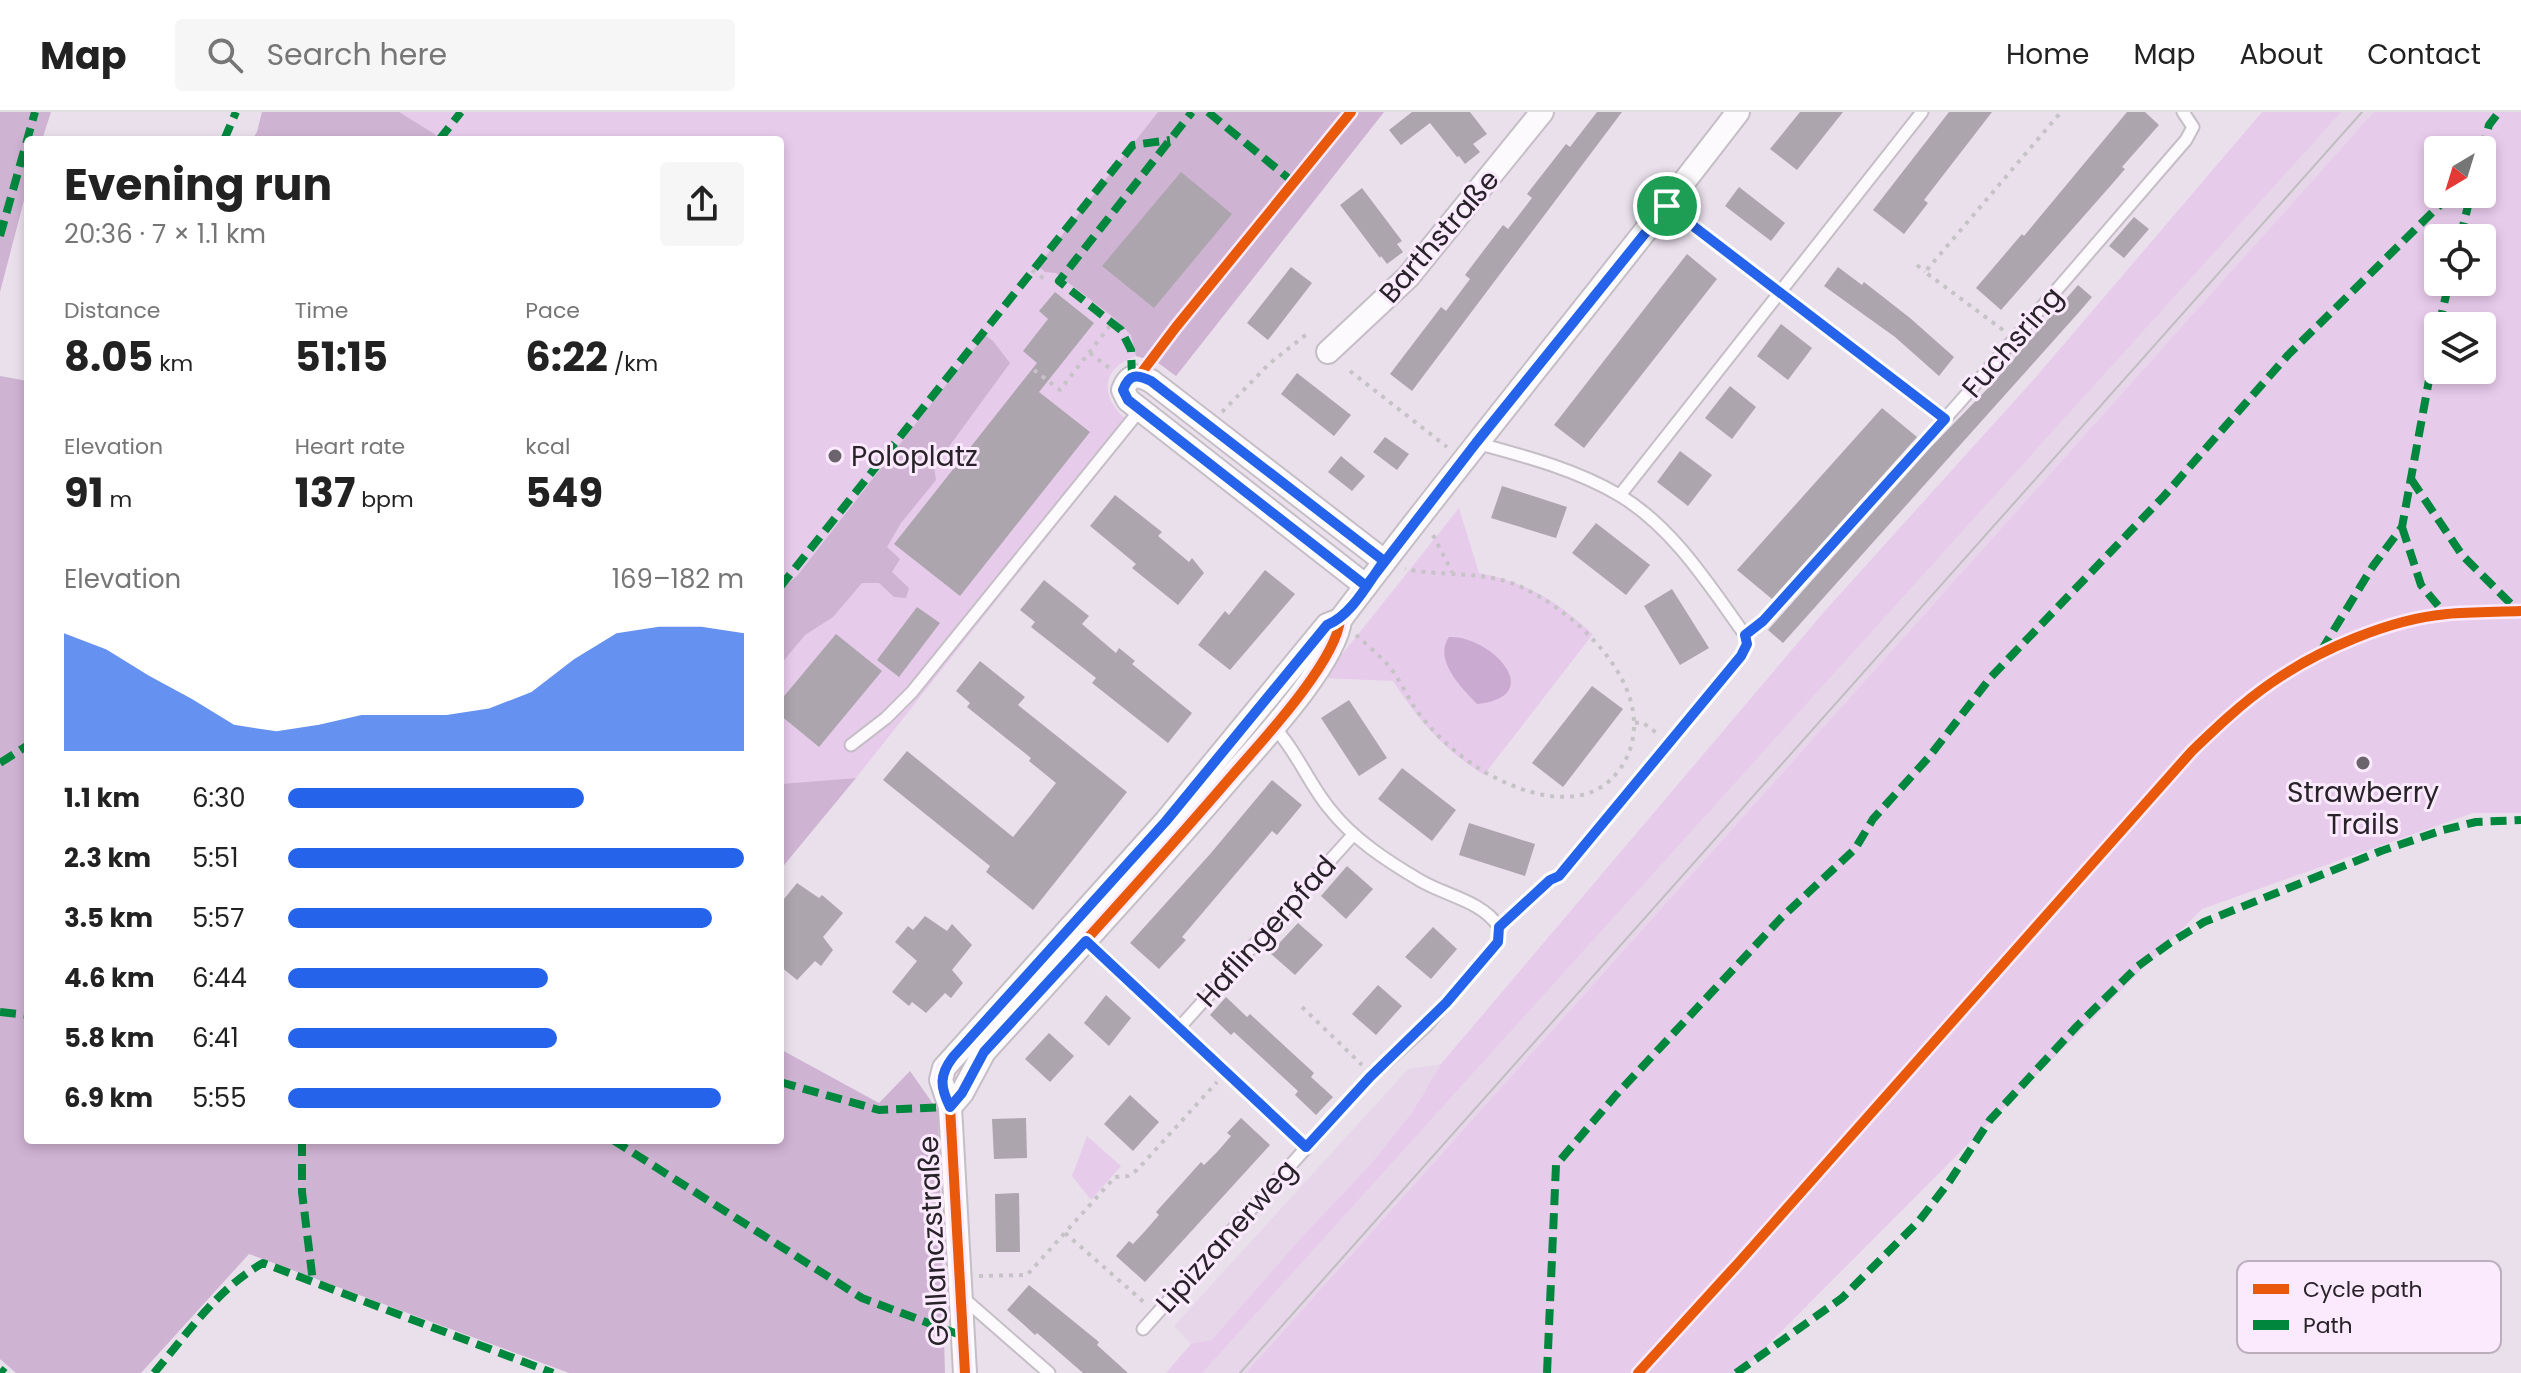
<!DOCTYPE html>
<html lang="en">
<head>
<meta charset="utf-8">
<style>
  :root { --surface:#fff; --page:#f6f6f6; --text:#222; --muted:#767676; --line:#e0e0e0; --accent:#2563eb }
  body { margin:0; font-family:Poppins,sans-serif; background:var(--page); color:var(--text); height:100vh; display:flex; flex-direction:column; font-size:30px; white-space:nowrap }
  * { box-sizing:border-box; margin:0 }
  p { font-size:26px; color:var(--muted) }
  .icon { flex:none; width:44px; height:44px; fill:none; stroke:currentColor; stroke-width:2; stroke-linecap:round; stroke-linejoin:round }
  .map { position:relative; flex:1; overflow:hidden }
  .side { position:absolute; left:24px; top:24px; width:760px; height:1008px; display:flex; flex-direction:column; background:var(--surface); border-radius:8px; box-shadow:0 4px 12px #0003 }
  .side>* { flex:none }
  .needle { width:52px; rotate:218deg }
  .buttons { position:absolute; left:2424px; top:24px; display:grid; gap:16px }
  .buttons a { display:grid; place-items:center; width:72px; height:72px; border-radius:8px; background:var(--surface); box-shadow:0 4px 12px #0003; font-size:40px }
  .pin { position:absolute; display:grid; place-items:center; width:68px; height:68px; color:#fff; margin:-34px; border:4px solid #fff; border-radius:50%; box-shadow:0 2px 8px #0007 }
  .round { display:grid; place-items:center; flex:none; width:84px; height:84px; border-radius:8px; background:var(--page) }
  .summary { display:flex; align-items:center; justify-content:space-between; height:136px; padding:0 40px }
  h1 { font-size:44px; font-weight:700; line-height:60px }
  .metrics { display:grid; grid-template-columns:repeat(3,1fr); gap:12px; height:136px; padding:8px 40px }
  .metrics div { display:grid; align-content:center }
  .metrics b { font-size:40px; font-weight:700 }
  .metrics small { font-size:22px; font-weight:400 }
  .metrics p { font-size:22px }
  .chart { height:224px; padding:16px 40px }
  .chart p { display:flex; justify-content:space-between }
  .chart svg { width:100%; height:144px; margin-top:8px; fill:var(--accent); opacity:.7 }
  ul { padding:0 40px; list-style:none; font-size:26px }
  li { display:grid; grid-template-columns:128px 96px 1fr; align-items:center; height:60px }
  li i { height:20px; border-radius:10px; background:var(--accent) }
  header { display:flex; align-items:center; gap:48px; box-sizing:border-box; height:112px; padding:0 40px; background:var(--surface); border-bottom:2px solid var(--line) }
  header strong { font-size:38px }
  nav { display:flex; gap:44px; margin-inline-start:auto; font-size:28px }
  .search { width:560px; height:72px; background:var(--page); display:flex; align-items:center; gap:20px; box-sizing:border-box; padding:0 28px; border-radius:8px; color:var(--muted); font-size:30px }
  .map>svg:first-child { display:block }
  .built { fill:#e7d6ea }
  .green { fill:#e7cbeb; fill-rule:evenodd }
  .forest { fill:#cfb3d3 }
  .water { fill:#cbaad1 }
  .building { fill:#aca5ad }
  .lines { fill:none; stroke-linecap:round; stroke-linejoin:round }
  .lane-casing { stroke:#c5bec6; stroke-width:15 }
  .street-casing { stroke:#c5bec6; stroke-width:26 }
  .path { stroke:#c6c3c7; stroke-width:4; stroke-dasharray:4 6; stroke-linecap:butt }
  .lane { stroke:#fcfafc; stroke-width:11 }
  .street { stroke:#fcfafc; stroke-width:22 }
  .tram { stroke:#c0bdc0; stroke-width:2 }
  .quiet { stroke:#00873e; stroke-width:8; stroke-dasharray:16 8; stroke-linecap:butt }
  .cycleway-casing { stroke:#fbeafd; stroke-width:15 }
  .cycleway { stroke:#e8590c; stroke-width:10 }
  .route-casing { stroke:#fff; stroke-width:16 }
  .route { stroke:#2563eb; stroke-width:10 }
  .poi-dot { fill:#6c646d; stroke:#fbeafd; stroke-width:3 }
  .labels { text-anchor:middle; stroke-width:6; stroke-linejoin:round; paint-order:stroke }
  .street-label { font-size:28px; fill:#282229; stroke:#fbeafd }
  .poi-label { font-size:28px; fill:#282229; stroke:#fbeafd; text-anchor:start }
  .key { fill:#fbeafd; stroke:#bcaebd; stroke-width:2 }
  .key-label { font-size:22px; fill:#282229 }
</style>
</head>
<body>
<header>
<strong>Map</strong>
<div class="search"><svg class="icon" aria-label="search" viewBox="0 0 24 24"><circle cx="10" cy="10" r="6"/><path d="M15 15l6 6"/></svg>Search here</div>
<nav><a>Home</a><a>Map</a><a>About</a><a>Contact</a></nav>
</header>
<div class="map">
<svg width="2521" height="1261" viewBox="0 0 2521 1261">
  <rect width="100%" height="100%" fill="#eae0ec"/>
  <polygon class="built" points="2264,0 2466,0 1317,1261 1166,1261 1191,1232 1174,1214 1408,957 1441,952 1824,500 2036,265"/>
  <g class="green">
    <path d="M262,0H1384L1176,264L1157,250L1136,244C1094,259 1103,293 1135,314L856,666L780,672V28H252L257,20Z"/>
    <polygon points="2262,0 2341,0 1202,1261 1166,1261 1191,1232 1212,1228 1302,1125 1372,1051 1414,998 1441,952 1824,500 2036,265"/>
    <path d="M2374,0H2521V701H2473L2202,797L1740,1261H1246ZM2438,38H2482V82H2438ZM2438,126H2482V170H2438ZM2482,214V258H2438V214Z"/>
    <path d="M1459,396L1479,461C1528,471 1555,488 1593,522L1484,663C1444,638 1418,608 1393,569L1323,566Z"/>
    <polygon points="1087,1024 1121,1054 1091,1088 1072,1064"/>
  </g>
  <g class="forest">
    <polygon points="0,0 51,0 42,28 28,28 28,73 0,180"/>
    <polygon points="262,0 399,0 436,23 433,28 252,28 257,20"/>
    <polygon points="1158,0 1384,0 1176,264 1157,250 1136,244 1131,223 1113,205 1056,161 1045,160 1038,154"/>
    <polygon points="985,223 993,229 1010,251 934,355 936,368 901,411 887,435 900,447 892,460 909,476 906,486 894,485 879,471 862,471 833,505 805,523 780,553 780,478 797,464"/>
    <polygon points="0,264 28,269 28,1028 780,1028 780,937 879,991 910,959 938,999 945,1261 569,1261 249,1142 141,1261 16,1261 0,1247"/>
    <polygon points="856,666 780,758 780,672"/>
  </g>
  <path class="water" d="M1449,525C1490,523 1549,584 1477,592C1461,576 1433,547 1449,525Z"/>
  <g class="building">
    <polygon points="1412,0 1470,0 1487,22 1473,32 1480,40 1465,52 1459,44 1457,45 1430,11 1401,33 1389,18"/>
    <polygon points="1597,0 1622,0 1412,279 1390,262 1441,195 1446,199 1470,167 1465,163 1503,113 1508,117 1532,86 1527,82 1566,32 1570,35"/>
    <polygon points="1800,0 1843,0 1797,58 1770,37"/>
    <polygon points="1949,0 1992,0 1924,88 1928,91 1904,122 1873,98"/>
    <polygon points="2127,0 2145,0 2159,13 2122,55 2125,57 2113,71 2001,198 1976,176 2022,122 2024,124"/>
    <polygon points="1181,60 1232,102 1154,196 1102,154"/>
    <polygon points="1739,75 1785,111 1771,129 1725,94"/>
    <polygon points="1362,76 1402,129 1397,132 1403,140 1387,152 1381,144 1380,146 1340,93"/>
    <polygon points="2134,105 2149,117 2124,146 2109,134"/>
    <polygon points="1687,142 1717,167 1584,336 1554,313"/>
    <polygon points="1291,155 1312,171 1268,228 1247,211"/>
    <polygon points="1838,155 1862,173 1864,170 1910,206 1954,245 1939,264 1895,225 1824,174"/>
    <polygon points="2078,173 2092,185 2080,199 1783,531 1768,518 1930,336 1994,270"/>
    <polygon points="1055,180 1094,211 1039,280 1090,320 960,484 894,432 1037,251 1023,239 1048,207 1039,199"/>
    <polygon points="1781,212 1812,236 1788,268 1757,244"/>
    <polygon points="1297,261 1351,303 1334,324 1281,282"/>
    <polygon points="1730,274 1756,295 1732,327 1705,306"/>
    <polygon points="1882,296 1917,325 1772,487 1737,458"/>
    <polygon points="1385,325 1409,342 1397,358 1373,340"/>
    <polygon points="1680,339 1712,363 1688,394 1657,370"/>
    <polygon points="1341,344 1365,364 1352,379 1328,360"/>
    <polygon points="1502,374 1567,395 1556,426 1491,406"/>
    <polygon points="1115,383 1162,420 1158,424 1189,450 1192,446 1204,461 1178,493 1132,456 1136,452 1090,414"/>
    <polygon points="1596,411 1650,453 1626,483 1572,441"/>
    <polygon points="1265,458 1295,482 1230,558 1198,533 1225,499 1229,503"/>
    <polygon points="1044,468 1089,504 1082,512 1116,541 1119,536 1135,549 1132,552 1192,601 1168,631 1092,571 1096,566 1031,515 1035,510 1020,498"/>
    <polygon points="1672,477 1709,536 1680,553 1644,494"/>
    <polygon points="917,495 940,511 899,565 877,548"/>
    <polygon points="836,522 882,559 819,635 780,603 780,589"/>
    <polygon points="980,549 1025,585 1018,593 1127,680 1033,798 986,760 990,754 883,668 907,639 1013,725 1031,703 1056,671 1029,649 1031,646 967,595 970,591 956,579"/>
    <polygon points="1592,574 1623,597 1563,675 1532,651"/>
    <polygon points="1349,588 1387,646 1359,664 1321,606"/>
    <polygon points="1402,656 1456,698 1432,729 1378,687"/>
    <polygon points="1272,668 1302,693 1277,723 1272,719 1182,825 1186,828 1159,857 1130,831 1211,741"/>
    <polygon points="1469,711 1535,732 1525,764 1459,743"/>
    <polygon points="1347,754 1373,777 1346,807 1321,784"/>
    <polygon points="797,771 819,786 822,783 843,801 823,825 833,838 821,854 815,849 797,868 780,854 780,792"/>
    <polygon points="925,804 947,819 952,812 972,833 952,858 963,871 951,886 945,881 926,901 912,890 909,894 892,880 917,849 895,830 908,814 913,818"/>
    <polygon points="1298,811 1323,833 1295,863 1270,841"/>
    <polygon points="1433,815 1457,837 1431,867 1405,845"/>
    <polygon points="1378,873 1402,894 1376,923 1352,902"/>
    <polygon points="1106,883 1131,906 1109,934 1084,911"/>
    <polygon points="1226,885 1247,905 1250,902 1314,961 1311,965 1333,985 1316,1003 1295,983 1298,979 1234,920 1231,923 1210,903"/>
    <polygon points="1049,921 1074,944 1050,970 1025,947"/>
    <polygon points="1130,983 1159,1010 1133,1039 1104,1012"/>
    <polygon points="1026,1006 1027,1046 994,1047 992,1007"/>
    <polygon points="1241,1006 1270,1033 1145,1170 1116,1144 1129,1129 1133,1132 1146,1118 1159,1103 1156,1100 1201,1050 1204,1053 1218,1039 1231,1024 1227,1021"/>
    <polygon points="1019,1081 1020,1140 996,1140 995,1082"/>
    <polygon points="1029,1173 1099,1230 1097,1233 1128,1261 1083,1261 1037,1221 1035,1223 1022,1211 1007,1198"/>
  </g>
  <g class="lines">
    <defs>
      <g id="lane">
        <polyline points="1667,94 1945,307"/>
        <path d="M1476,331C1524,344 1575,357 1619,383C1673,415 1709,473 1745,523L1747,532L1741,544L1559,764"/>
        <polyline points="1620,383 1922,0"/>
        <polyline points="1745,523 1763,509 1959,291 2186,28 2193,15 2183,0"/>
        <polyline points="851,633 886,606 912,580 1140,298"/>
        <polyline points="1085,827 1306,1035"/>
        <polyline points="1179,916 1353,723"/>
        <polyline points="962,1185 1049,1261"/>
        <path d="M1143,1217L1370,965L1426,914L1498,830L1499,815C1482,789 1447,784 1421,769C1387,749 1353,727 1329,696C1308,670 1296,638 1273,614"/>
      </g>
      <g id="street">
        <polyline points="1328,240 1408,165 1542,0"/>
        <path d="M1366,474L1128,288L1123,278C1129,262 1137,262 1151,269L1384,449"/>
        <path d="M950,995L962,981L984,940C1068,848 1153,756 1235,660C1264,627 1336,549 1340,508"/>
        <path d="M965,1261L950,995L941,968L944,956L1166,709L1327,513L1340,508C1470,336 1607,171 1738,0"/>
      </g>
    </defs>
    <use href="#lane" class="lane-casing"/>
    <use href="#street" class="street-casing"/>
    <g class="path">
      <polyline points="1917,153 1925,160"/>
      <polyline points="1032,158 1046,168"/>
      <polyline points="2003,218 1925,160 2061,0"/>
      <polyline points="1090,241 1112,258"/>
      <polyline points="1152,246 1176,215"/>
      <polyline points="1034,258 1060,278 1112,211"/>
      <polyline points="1350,259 1447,335"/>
      <polyline points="1222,300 1269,252 1308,221"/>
      <polyline points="1433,423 1452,460"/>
      <path d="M1356,523C1366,532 1378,542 1387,552C1398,564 1405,580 1413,593C1431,620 1456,642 1483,659C1522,682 1583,702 1616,662C1628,648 1634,631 1634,612C1634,554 1567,495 1519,474C1483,458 1443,465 1405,457"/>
      <polyline points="1635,611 1642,610 1658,622"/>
      <polyline points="1509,806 1546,771"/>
      <polyline points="1302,895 1362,953"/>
      <polyline points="1065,1121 1146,1192"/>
      <polyline points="979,1164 1027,1163 1115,1065 1128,1064 1137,1058 1217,970"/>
    </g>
    <use href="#lane" class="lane"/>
    <use href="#street" class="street"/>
    <polyline class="tram" points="1240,1261 2362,0"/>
    <g class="quiet">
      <polyline points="1208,0 1293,70"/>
      <polyline points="224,28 236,0"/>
      <polyline points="439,28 461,0"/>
      <polyline points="2482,40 2489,13 2499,0"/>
      <polyline points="0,124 35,0"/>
      <polyline points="2460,126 2471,82"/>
      <polyline points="2439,214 2449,170"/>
      <polyline points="1132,264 1131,238 1121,218 1059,169 1192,0"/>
      <polyline points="2411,367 2462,443 2518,499"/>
      <polyline points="2402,415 2421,473 2445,502"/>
      <polyline points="780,475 1133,33 1170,28"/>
      <polyline points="2321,539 2373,454 2402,415 2438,219"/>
      <polyline points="0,651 28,633"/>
      <polyline points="0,900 28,903"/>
      <polyline points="780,970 879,998 950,995"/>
      <polyline points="302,1028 302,1080 313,1170"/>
      <polyline points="613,1028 862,1186 963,1224"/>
      <polyline points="0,1257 5,1261"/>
      <path d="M154,1261C187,1222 218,1176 263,1151L553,1261"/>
      <polyline points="1547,1261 1556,1053 1616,983 1781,806 1855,737 1873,707 1929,645 1991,565 2164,384 2288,243 2451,82"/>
      <polyline points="1736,1261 1842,1186 1919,1109 1949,1070 1990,1008 2077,914 2138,854 2170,831 2204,810 2381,739 2443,718 2476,710 2521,708"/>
    </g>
    <defs>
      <g id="cycleway">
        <polyline points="1139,264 1176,215 1351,0"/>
        <path d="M950,995L962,981L984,940C1068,848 1153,756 1235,660C1264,627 1336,549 1340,508"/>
        <path d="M965,1261L950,995L941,968L944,956L1166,709L1327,513L1340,508L1384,449L1151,269C1137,262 1129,262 1123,278L1128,288L1366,474"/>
        <path d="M1638,1261L1741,1148L2192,639C2217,615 2242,591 2271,571C2318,538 2390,507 2447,502C2471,500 2497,500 2521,499"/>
      </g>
    </defs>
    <use href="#cycleway" class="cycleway-casing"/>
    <use href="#cycleway" class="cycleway"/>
  </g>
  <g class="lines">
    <defs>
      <path id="route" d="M1667,94L1476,331L1366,474L1128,288L1123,278C1129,262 1136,262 1151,269L1384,449C1368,471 1352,503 1327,513L1166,709L953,945C939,963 940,975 950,995L962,981L984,940L1086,829L1306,1035L1370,965L1446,891L1498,830L1499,815L1550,768L1559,764L1741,544L1747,532L1745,523L1763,509L1945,307L1667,94"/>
    </defs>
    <use href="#route" class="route-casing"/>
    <use href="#route" class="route"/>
  </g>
  <g class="poi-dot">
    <circle cx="835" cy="344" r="8"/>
    <circle cx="2363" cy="651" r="8"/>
  </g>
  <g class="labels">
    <g class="street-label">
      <text transform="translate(1439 124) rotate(-49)" y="10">Barthstraße</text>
      <text transform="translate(2012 230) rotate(-49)" y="10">Fuchsring</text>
      <text transform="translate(1266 819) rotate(-48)" y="10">Haflingerpfad</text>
      <text transform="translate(1226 1124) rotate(-48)" y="10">Lipizzanerweg</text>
      <text transform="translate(933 1129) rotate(-93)" y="10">Gollanczstraße</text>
    </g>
    <g class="poi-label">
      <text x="851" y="354">Poloplatz</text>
      <text x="2363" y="690" text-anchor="middle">Strawberry<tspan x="2363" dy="32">Trails</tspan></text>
    </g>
  </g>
  <rect x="2237" y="1149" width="264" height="92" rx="12" class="key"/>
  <rect x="2253" y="1172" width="36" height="10" fill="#e8590c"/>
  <rect x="2253" y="1208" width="36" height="10" fill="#00873e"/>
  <g class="key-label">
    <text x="2303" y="1185">Cycle path</text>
    <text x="2303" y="1221">Path</text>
  </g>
</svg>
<div class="buttons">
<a><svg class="needle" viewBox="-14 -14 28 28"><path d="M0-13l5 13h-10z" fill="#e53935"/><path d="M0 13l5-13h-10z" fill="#767676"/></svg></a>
<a><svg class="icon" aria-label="locate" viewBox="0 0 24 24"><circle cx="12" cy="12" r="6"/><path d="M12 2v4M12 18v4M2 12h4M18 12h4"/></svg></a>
<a><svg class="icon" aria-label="layers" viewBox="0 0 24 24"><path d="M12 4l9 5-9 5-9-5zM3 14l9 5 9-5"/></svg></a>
</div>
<div class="pin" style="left:1667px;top:94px;background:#1e9e55"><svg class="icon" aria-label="arrive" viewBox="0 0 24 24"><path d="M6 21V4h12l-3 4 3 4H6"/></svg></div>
<section class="side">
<div class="summary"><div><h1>Evening run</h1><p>20:36 · 7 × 1.1 km</p></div><a class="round"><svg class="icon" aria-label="share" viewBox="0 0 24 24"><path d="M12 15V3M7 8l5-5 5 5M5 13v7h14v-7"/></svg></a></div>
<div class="metrics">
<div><p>Distance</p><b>8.05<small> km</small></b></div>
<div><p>Time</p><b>51:15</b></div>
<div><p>Pace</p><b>6:22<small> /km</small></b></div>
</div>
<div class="metrics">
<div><p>Elevation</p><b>91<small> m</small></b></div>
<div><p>Heart rate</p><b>137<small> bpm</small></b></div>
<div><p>kcal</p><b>549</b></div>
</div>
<div class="chart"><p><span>Elevation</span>169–182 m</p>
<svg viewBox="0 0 160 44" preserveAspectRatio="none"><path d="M0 44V8L10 13L20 21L30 28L40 36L50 38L60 36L70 33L80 33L90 33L100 31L110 26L120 16L130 8L140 6L150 6L160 8V44z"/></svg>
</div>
<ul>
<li><b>1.1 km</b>6:30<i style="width:65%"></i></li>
<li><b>2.3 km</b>5:51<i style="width:100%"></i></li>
<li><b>3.5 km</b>5:57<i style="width:93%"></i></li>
<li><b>4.6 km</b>6:44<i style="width:57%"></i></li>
<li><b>5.8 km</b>6:41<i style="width:59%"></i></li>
<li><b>6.9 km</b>5:55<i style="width:95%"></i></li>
</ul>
</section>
</div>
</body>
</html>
